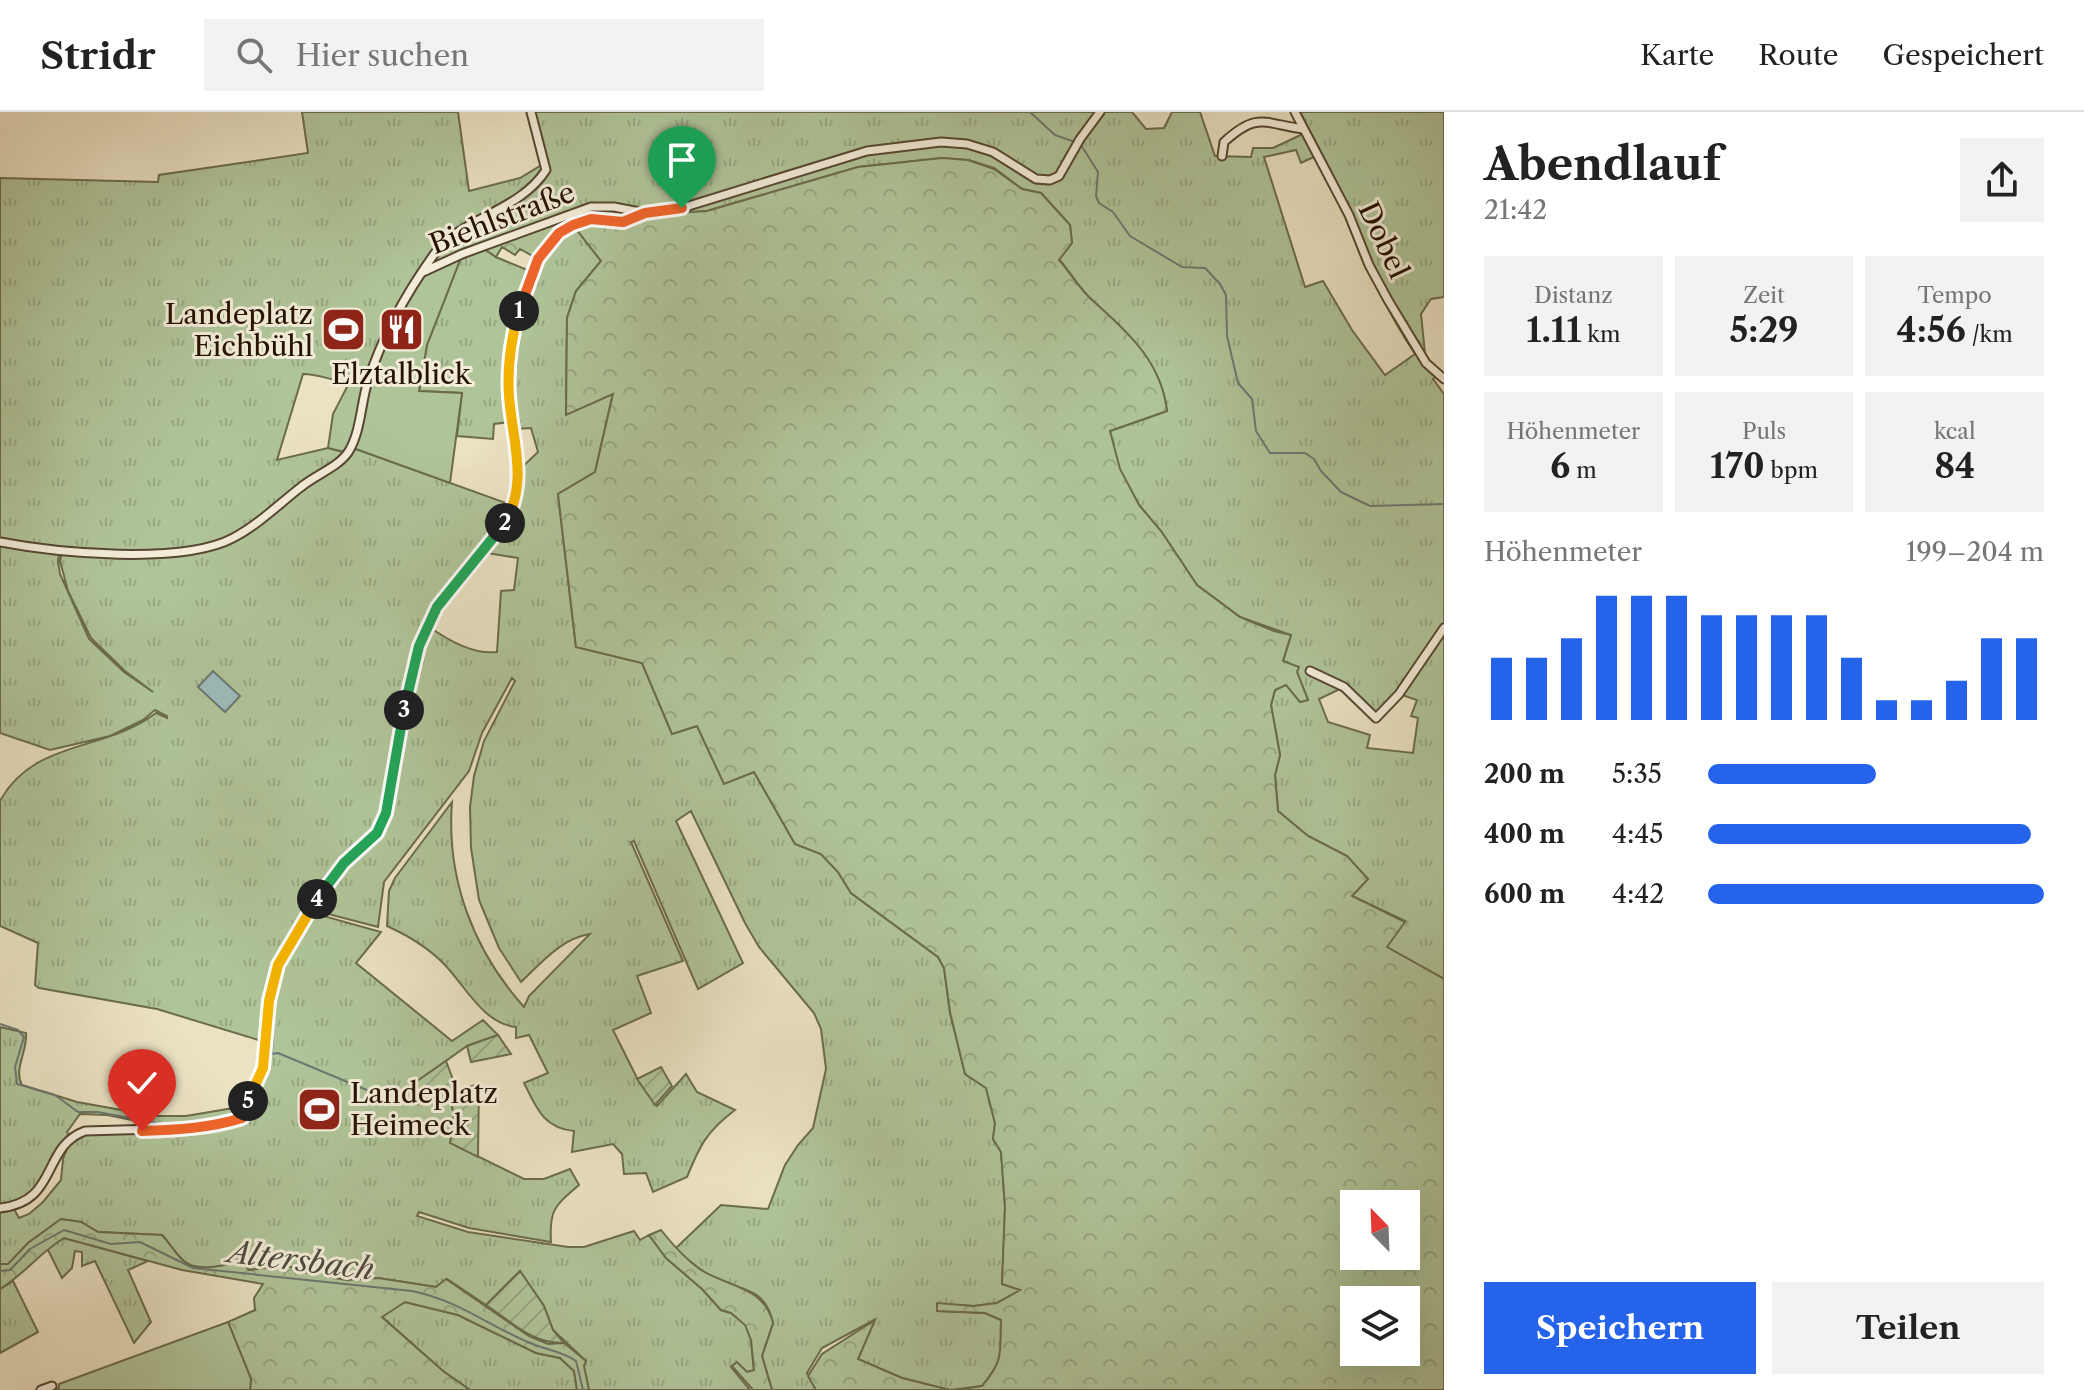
<!DOCTYPE html>
<html lang="de">
<head>
<meta charset="utf-8">
<style>
  :root { --surface:#fff; --page:#f2f2f2; --text:#222; --muted:#767676; --line:#e0e0e0; --accent:#2563eb }
  body { margin:0; font-family:"Libre Caslon Text",serif; background:var(--page); color:var(--text); height:100vh; display:flex; flex-direction:column; font-size:30px; white-space:nowrap }
  * { box-sizing:border-box; margin:0 }
  p { font-size:26px; color:var(--muted) }
  .icon { flex:none; width:44px; height:44px; fill:none; stroke:currentColor; stroke-width:2; stroke-linecap:round; stroke-linejoin:round }
  .map { position:relative; flex:1; overflow:hidden }
  .sheet { display:flex; flex-direction:column; background:var(--surface); width:640px }
  .sheet>* { flex:none }
  .needle { width:52px; rotate:337deg }
  .controls { position:absolute; left:1340px; top:1078px; display:grid; gap:16px }
  .controls a { display:grid; place-items:center; width:80px; height:80px; border-radius:0px; background:var(--surface); box-shadow:0 8px 32px #0002; font-size:40px }
  .pin { position:absolute; display:grid; place-items:center; width:68px; height:68px; color:#fff; margin:-82px -34px; border-radius:50% 50% 50% 0; rotate:-45deg; box-shadow:0 0 8px #0007 }
  .pin .icon { rotate:45deg }
  .km { position:absolute; width:40px; height:40px; margin:-20px; border-radius:50%; background:#222; color:#fff; font-size:22px; line-height:40px; text-align:center }
  .round { display:grid; place-items:center; flex:none; width:84px; height:84px; border-radius:0px; background:var(--page) }
  .headline { display:flex; align-items:center; justify-content:space-between; height:136px; padding:0 40px }
  h1 { font-size:44px; font-weight:700; line-height:60px }
  .figures { display:grid; grid-template-columns:repeat(3,1fr); gap:12px; height:136px; padding:8px 40px }
  .figures div { display:grid; align-content:center; border-radius:0px; background:var(--page); text-align:center }
  .figures b { font-size:34px; font-weight:700 }
  .figures small { font-size:22px; font-weight:400 }
  .figures p { font-size:22px }
  .chart { height:224px; padding:16px 40px }
  .chart p { display:flex; justify-content:space-between }
  .chart svg { width:100%; height:144px; margin-top:8px; stroke:var(--accent); stroke-width:6 }
  .cta { display:flex; gap:16px; margin-top:auto; padding:16px 40px }
  .cta a { flex:1; height:92px; border-radius:0px; background:var(--accent); color:#fff; font-size:32px; font-weight:700; line-height:92px; text-align:center }
  .cta a+a { background:var(--page); color:var(--text) }
  ul { padding:0 40px; list-style:none; font-size:26px }
  li { display:grid; grid-template-columns:128px 96px 1fr; align-items:center; height:60px }
  li i { height:20px; border-radius:10px; background:var(--accent) }
  header { display:flex; align-items:center; gap:48px; box-sizing:border-box; height:112px; padding:0 40px; background:var(--surface); border-bottom:2px solid var(--line) }
  header strong { font-size:38px }
  nav { display:flex; gap:44px; margin-inline-start:auto; font-size:28px }
  .search { width:560px; height:72px; background:var(--page); display:flex; align-items:center; gap:20px; box-sizing:border-box; padding:0 28px; border-radius:0px; color:var(--muted); font-size:30px }
  main { display:flex; flex:1; min-height:0 }
  .map>svg:first-child { display:block }
  .grass { fill:url(#grass-tufts); stroke:#6b6c4c; stroke-width:2; fill-rule:evenodd }
  .forest { fill:url(#forest-crowns); stroke:#6b6c4c; stroke-width:2; fill-rule:evenodd }
  .park { fill:#b0c499; stroke:#6b6c4c; stroke-width:2 }
  .garden { fill:url(#garden-furrows); stroke:#6b6c4c; stroke-width:2 }
  .water { fill:#9cbcbd; stroke:#6d7871; stroke-width:2 }
  .lines { fill:none; stroke-linecap:round; stroke-linejoin:round }
  .stream { stroke:#6d7871; stroke-width:2 }
  .minor-casing { stroke:#574731; stroke-width:11 }
  .minor { stroke:#f2ecd8; stroke-width:7 }
  .split-1-casing { stroke:#fff; stroke-width:16 }
  .split-2-casing { stroke:#fff; stroke-width:16 }
  .split-3-casing { stroke:#fff; stroke-width:16 }
  .split-4-casing { stroke:#fff; stroke-width:16 }
  .split-5-casing { stroke:#fff; stroke-width:16 }
  .split-6-casing { stroke:#fff; stroke-width:16 }
  .split-1 { stroke:#f0652b; stroke-width:10 }
  .split-2 { stroke:#f5b400; stroke-width:10 }
  .split-3 { stroke:#22a559; stroke-width:10 }
  .split-4 { stroke:#22a559; stroke-width:10 }
  .split-5 { stroke:#f5b400; stroke-width:10 }
  .split-6 { stroke:#f0652b; stroke-width:10 }
  .labels { text-anchor:middle; stroke-width:6; stroke-linejoin:round; paint-order:stroke }
  .street-label { font-size:28px; fill:#261300; stroke:#f2ecd8 }
  .poi-label { font-size:28px; fill:#261300; stroke:#f2ecd8; text-anchor:end }
  .water-label { font-size:30px; font-style:italic; fill:#4f4e42; stroke:#f2ecd8 }
</style>
</head>
<body>
<header>
<strong>Stridr</strong>
<div class="search"><svg class="icon" aria-label="search" viewBox="0 0 24 24"><circle cx="10" cy="10" r="6"/><path d="M15 15l6 6"/></svg>Hier suchen</div>
<nav><a>Karte</a><a>Route</a><a>Gespeichert</a></nav>
</header>
<main>
<div class="map">
<svg width="1444" height="1278" viewBox="0 0 1444 1278">
  <defs>
    <pattern id="grass-tufts" width="24" height="20" patternUnits="userSpaceOnUse" patternTransform="scale(2)"><rect width="24" height="20" fill="#b0c499"/><path d="M3 7l-1-3M5 7V3M7 7l1-3M15 17l-1-3M17 17v-4M19 17l1-3" fill="none" stroke="#97a882"/></pattern>
    <pattern id="forest-crowns" width="20" height="18" patternUnits="userSpaceOnUse" patternTransform="scale(2)"><rect width="20" height="18" fill="#b0c499"/><path d="M2 6a3 3 0 1 1 6 0M12 15a3 3 0 1 1 6 0" fill="none" stroke="#97a882"/></pattern>
    <pattern id="garden-furrows" width="10" height="10" patternUnits="userSpaceOnUse" patternTransform="scale(2)"><rect width="10" height="10" fill="#b0c499"/><path d="M-1 1l2-2M0 10L10 0M9 11l2-2" fill="none" stroke="#97a882"/></pattern>
  </defs>
  <rect width="100%" height="100%" fill="#ebe2c3"/>
  <filter id="stains"><feTurbulence type="fractalNoise" baseFrequency=".0025" numOctaves="4"/><feColorMatrix values="0 0 0 0 .2 0 0 0 0 .09 0 0 0 0 .02 0 0 0 .5 -.17"/></filter>
  <radialGradient id="worn" r=".72"><stop offset=".6" stop-color="#630" stop-opacity="0"/><stop offset="1" stop-color="#630" stop-opacity=".3"/></radialGradient>
  <g class="grass">
    <path d="M302,0H458L469,79L520,66L543,52L529,0H1132L1146,17L1164,16L1172,0H1200L1215,44L1251,45L1253,36H1273L1305,21L1295,0H1444V185L1431,187L1421,202L1426,251L1438,263L1433,267L1444,282V867L1386,835L1405,809L1352,784L1368,767L1347,744L1308,724L1278,699L1275,663L1280,643L1271,593L1275,578L1286,572L1300,590L1308,588L1297,560L1298,555L1283,549L1291,523L1240,505L1197,473L1161,419L1139,393L1119,357L1110,319L1167,299C1161,248 1126,220 1091,187C1079,176 1070,160 1059,147L1072,131L1070,113L1041,81L1022,77L994,56L968,48L942,46L858,55L707,99L645,103L613,94H591L442,149C436,152 429,154 424,158C403,174 377,240 368,266C345,277 326,262 303,262L277,348L328,336L346,341L341,345C320,358 300,372 281,388C265,400 249,415 231,424C179,450 116,435 60,437L58,449L60,462L89,527L124,560L153,580L125,559L91,526L68,479L60,449L62,440C117,442 180,453 232,430C257,419 279,395 301,378C318,364 341,355 353,336L514,394L518,359L538,340L531,316L514,317L511,310L494,312L493,327L457,324L462,281L419,279L427,233L462,143L483,136L496,145L532,160L551,129L573,113L601,149L576,179L567,206L566,302L613,281L595,360L558,382L576,535L642,551L672,622L697,614L724,671L754,660L795,732L821,742L838,760L851,781L938,845L944,856L950,901L965,962L986,976L995,1011L993,1027L1001,1040L1005,1095L1002,1172L1021,1178L997,1191L974,1194L937,1192L938,1199L985,1201L1001,1208C1000,1241 1005,1247 982,1274L950,1278L902,1266L858,1247L874,1208L822,1236L807,1261L816,1278H772L762,1244L773,1211C766,1179 748,1179 723,1170C705,1163 690,1149 675,1137L721,1093L768,1097L785,1053L798,1033L813,1016L826,957L821,917L814,901L759,835L745,811L691,699L676,709L743,851L698,877L634,729L631,730L683,849L637,864L651,901L613,918L637,966L657,994L686,962L697,980L735,998C707,1019 700,1033 687,1065L653,1080L646,1061L624,1062L622,1042L613,1032L572,1040L574,1019C543,1016 536,995 524,971L548,961L529,923L516,926V915C484,912 465,874 445,853C428,835 409,824 387,814L389,779L395,766L452,690C446,766 473,838 524,895L529,884L590,822C562,826 541,851 521,870L499,836L479,788L471,736L470,695L474,664L484,629L515,569L512,566L482,621L469,659L384,770L378,815L313,798L319,783L309,800L381,820L356,851L452,929L483,908L498,923L467,934L408,976C420,989 434,989 451,990L454,1003L451,1031L524,1067H544L570,1057L579,1073C555,1094 549,1097 551,1130L469,1116L419,1100L417,1104L468,1120L568,1135H584L634,1119L640,1128L649,1123L666,1146L702,1177L721,1198L731,1201L746,1213L751,1228L754,1259L747,1260L737,1251L731,1255L750,1278H589L583,1254L586,1249L553,1218L544,1194L520,1159L486,1193L447,1167L436,1175L378,1166L348,1168L335,1166L319,1158L307,1161C288,1150 269,1156 249,1158L239,1148C228,1154 201,1159 188,1152C178,1147 170,1131 162,1123L98,1120L81,1110L61,1107L28,1131L8,1153L0,1152V915L26,921C28,938 13,958 22,973L77,990L155,1004H186L245,994L262,956L265,930L157,897L39,876L35,873L38,831L0,814V689C34,627 105,640 156,601L167,606V604L155,598L143,608L110,624L50,638L0,621V66L158,70L159,63L308,41ZM1296,38L1301,51L1316,44C1325,64 1337,82 1345,101C1365,151 1385,197 1415,242L1385,263L1352,218L1323,169L1305,175L1264,45ZM481,440L518,446L514,478L501,479L497,540C473,543 446,527 428,514L437,495ZM1344,575L1376,606L1399,582L1417,588L1411,604L1418,606L1413,641L1367,636L1370,623L1328,610L1319,587ZM80,1002L107,1003L142,1010V1016L84,1017L69,1024L67,1020ZM69,1032L63,1047L61,1068L43,1090L29,1102L19,1106L14,1097C50,1085 48,1058 69,1032Z"/>
    <polygon points="64,1126 148,1149 128,1158 151,1210 134,1231 95,1149 82,1154 82,1140 75,1139 72,1156 62,1166 47,1136"/>
    <polygon points="13,1169 38,1220 0,1241 0,1177"/>
    <polygon points="405,1190 458,1203 536,1241 560,1246 574,1259 577,1278 470,1278 443,1259 381,1204"/>
  </g>
  <g class="forest">
    <path d="M942,46L968,48L994,57L1022,77L1041,81L1070,113L1072,131L1059,148C1070,160 1079,176 1091,187C1127,220 1161,248 1167,299L1110,319L1120,357L1139,393L1161,419L1197,473L1240,505L1274,519L1291,523L1283,549L1299,555L1297,560L1308,588L1300,590L1286,573L1275,578L1271,593L1280,643L1275,663L1278,699L1308,724L1347,744L1368,767L1352,784L1405,810L1387,835L1444,867V1278H955L982,1274C1004,1248 1000,1241 1001,1208L985,1201L937,1199V1191L974,1194L997,1191L1020,1178L1002,1172L1005,1095L1001,1040L993,1027L995,1011L986,976L965,962L950,900L944,856L938,845L851,781L838,760L821,742L795,732L754,660L724,672L697,614L672,622L642,551L576,535L558,382L595,360L613,282L566,303L567,206L576,179L601,149L573,113L559,121L538,147L520,137L515,143L502,135L496,145L483,136L591,96H613L645,103L707,99L858,55ZM1354,1092H1406V1144H1354ZM1354,1188H1406V1240H1354Z"/>
    <path d="M61,1107L81,1110L98,1120L162,1123C170,1131 178,1147 188,1152C201,1159 228,1154 239,1147L249,1158C269,1156 288,1150 307,1161L319,1157L334,1166L347,1168L378,1166L436,1175L446,1167L529,1224L548,1232L564,1231L586,1249L584,1254L589,1278H577L574,1259L560,1246L536,1241L458,1203L405,1190L382,1205L443,1259L470,1278H250L251,1267L228,1210L255,1198L254,1186L263,1172L182,1158L64,1126C40,1140 24,1163 0,1177V1152H8L28,1131Z"/>
    <path d="M661,1118C673,1133 685,1147 701,1158C728,1175 764,1174 773,1211L762,1244L772,1278H753L732,1254L737,1250L747,1260L754,1258L751,1228L745,1213L731,1201L721,1198L702,1177L666,1146L649,1123Z"/>
    <polygon points="875,1208 858,1247 902,1266 950,1278 816,1278 808,1264 822,1242"/>
  </g>
  <g class="park">
    <polygon points="462,143 427,233 419,279 462,281 450,371 353,336 349,341 328,336 333,302 348,273 369,267 384,225 424,161"/>
    <polygon points="228,1210 251,1267 250,1278 55,1278 59,1276 59,1272"/>
  </g>
  <g class="garden">
    <polygon points="498,923 511,942 471,950 467,934"/>
    <path d="M446,949L457,978L479,972L478,1045L450,1031L454,1003L451,990C433,989 420,989 407,976Z"/>
    <polygon points="661,955 672,974 655,993 637,967"/>
    <path d="M520,1159L544,1194L553,1218L564,1231C532,1232 512,1210 486,1193Z"/>
  </g>
  <polygon class="water" points="213,559 240,584 225,600 198,575"/>
  <g class="lines">
    <g class="stream">
      <polyline points="1030,0 1055,23 1075,30"/>
      <polyline points="1081,33 1098,60 1096,84 1099,91 1113,100 1130,124 1182,155 1205,156 1220,172 1226,183 1227,224 1238,271 1252,287 1256,319 1270,341 1305,341 1314,347 1321,359 1341,380 1370,394 1444,392"/>
      <polyline points="0,912 18,918 24,925 15,955 17,972 55,983 78,1000 98,1000 167,1013 192,1012"/>
      <polyline points="272,940 276,874 282,856 314,804"/>
      <polyline points="267,952 271,942 278,941 386,986"/>
      <path d="M0,1159L10,1158L30,1137L64,1118L111,1132L140,1130L193,1156L412,1179C460,1189 487,1213 530,1231C546,1238 562,1239 576,1249L583,1278"/>
    </g>
    <defs>
      <g id="minor">
        <polyline points="1295,0 1349,103 1369,153 1388,188 1426,251 1444,267"/>
        <path d="M1222,44L1224,30C1257,0 1263,11 1303,17"/>
        <polyline points="423,160 462,142 591,95 614,95 645,101"/>
        <path d="M0,430C57,441 182,453 233,426C258,413 279,392 301,375C315,363 339,355 349,339C361,319 361,290 368,269C383,222 407,180 435,141C461,106 520,99 546,58L531,0"/>
        <polyline points="1310,559 1344,575 1376,606 1399,582 1444,516"/>
        <path d="M0,1096C59,1090 41,1035 85,1019L192,1016L242,1006L263,956L269,889L278,853L323,776L344,751L372,727L386,701L404,596L423,522L437,495L463,460L504,413L514,395L517,341L508,258L512,222L538,147L551,129L573,113L591,107L623,110L645,101L682,96L867,39L941,30L967,32L993,40L1036,67L1050,68L1059,64L1080,27L1100,0"/>
        <polyline points="41,1278 52,1274"/>
      </g>
    </defs>
    <use href="#minor" class="minor-casing"/>
    <use href="#minor" class="minor"/>
  </g>
  <g class="lines">
    <defs>
      <polyline id="split-1" points="519,199 538,147 559,121 573,113 591,107 623,110 645,101 682,96"/>
      <path id="split-2" d="M505,411C529,369 512,328 509,284C507,255 511,227 519,199"/>
      <polyline id="split-3" points="404,598 419,534 437,495 505,411"/>
      <polyline id="split-4" points="317,787 344,751 377,721 386,701 404,598"/>
      <polyline id="split-5" points="248,989 263,956 269,889 278,853 317,787"/>
      <path id="split-6" d="M142,1019C176,1018 210,1016 242,1006L248,989"/>
    </defs>
    <use href="#split-1" class="split-1-casing"/>
    <use href="#split-2" class="split-2-casing"/>
    <use href="#split-3" class="split-3-casing"/>
    <use href="#split-4" class="split-4-casing"/>
    <use href="#split-5" class="split-5-casing"/>
    <use href="#split-6" class="split-6-casing"/>
    <use href="#split-1" class="split-1"/>
    <use href="#split-2" class="split-2"/>
    <use href="#split-3" class="split-3"/>
    <use href="#split-4" class="split-4"/>
    <use href="#split-5" class="split-5"/>
    <use href="#split-6" class="split-6"/>
  </g>
  <defs>
    <symbol id="stadium-square" viewBox="-11 -11 22 22"><rect x="-9" y="-9" width="18" height="18" rx="4" fill="#8f2418" stroke="#f2ecd8"/><path d="M0-5a6.5 5 0 1 0 0 10a6.5 5 0 1 0 0-10ZM-3.5-1.8h7v3.6h-7Z" fill="#fff"/></symbol>
    <symbol id="restaurant-square" viewBox="-11 -11 22 22"><rect x="-9" y="-9" width="18" height="18" rx="4" fill="#8f2418" stroke="#f2ecd8"/><path d="M-5-6h1v4h1v-4h1v4h1v-4h1v5L-1.5 .5V6h-2V.5L-5-1ZM5-6V6H3V1.5H1.5Q1.5-4 5-6Z" fill="#fff"/></symbol>
  </defs>
  <g fill-rule="evenodd">
    <use href="#stadium-square" x="318" y="192" width="51" height="51"/>
    <use href="#restaurant-square" x="376" y="192" width="51" height="51"/>
    <use href="#stadium-square" x="294" y="972" width="51" height="51"/>
  </g>
  <g class="labels">
    <g class="street-label">
      <text transform="translate(502 106) rotate(-21)" y="10">Biehlstraße</text>
      <text transform="translate(1384 128) rotate(65)" y="10">Dobel</text>
    </g>
    <g class="poi-label">
      <text x="313" y="212">Landeplatz<tspan x="313" dy="32">Eichbühl</tspan></text>
      <text x="401" y="272" text-anchor="middle">Elztalblick</text>
      <text x="350" y="991" text-anchor="start">Landeplatz<tspan x="350" dy="32">Heimeck</tspan></text>
    </g>
    <g class="water-label">
      <text transform="translate(301 1149) rotate(7)" y="10">Altersbach</text>
    </g>
  </g>
  <rect width="100%" height="100%" filter="url(#stains)"/>
  <rect width="100%" height="100%" fill="url(#worn)"/>
</svg>
<div class="controls">
<a><svg class="needle" viewBox="-14 -14 28 28"><path d="M0-13l5 13h-10z" fill="#e53935"/><path d="M0 13l5-13h-10z" fill="#767676"/></svg></a>
<a><svg class="icon" aria-label="layers" viewBox="0 0 24 24"><path d="M12 4l9 5-9 5-9-5zM3 14l9 5 9-5"/></svg></a>
</div>
<div class="pin" style="left:682px;top:96px;background:#1e9e55"><svg class="icon" aria-label="arrive" viewBox="0 0 24 24"><path d="M6 21V4h12l-3 4 3 4H6"/></svg></div>
<div class="pin" style="left:142px;top:1019px;background:#d93025"><svg class="icon" aria-label="check" viewBox="0 0 24 24"><path d="M5 12l5 5 9-10"/></svg></div>
<b class="km" style="left:519px;top:199px">1</b>
<b class="km" style="left:505px;top:411px">2</b>
<b class="km" style="left:404px;top:598px">3</b>
<b class="km" style="left:317px;top:787px">4</b>
<b class="km" style="left:248px;top:989px">5</b>
</div>
<section class="sheet">
<div class="headline"><div><h1>Abendlauf</h1><p>21:42</p></div><a class="round"><svg class="icon" aria-label="share" viewBox="0 0 24 24"><path d="M12 15V3M7 8l5-5 5 5M5 13v7h14v-7"/></svg></a></div>
<div class="figures">
<div><p>Distanz</p><b>1.11<small> km</small></b></div>
<div><p>Zeit</p><b>5:29</b></div>
<div><p>Tempo</p><b>4:56<small> /km</small></b></div>
</div>
<div class="figures">
<div><p>Höhenmeter</p><b>6<small> m</small></b></div>
<div><p>Puls</p><b>170<small> bpm</small></b></div>
<div><p>kcal</p><b>84</b></div>
</div>
<div class="chart"><p><span>Höhenmeter</span>199–204 m</p>
<svg viewBox="0 0 160 44" preserveAspectRatio="none"><path d="M5 44V25M15 44V25M25 44V19M35 44V6M45 44V6M55 44V6M65 44V12M75 44V12M85 44V12M95 44V12M105 44V25M115 44V38M125 44V38M135 44V32M145 44V19M155 44V19"/></svg>
</div>
<ul>
<li><b>200 m</b>5:35<i style="width:50%"></i></li>
<li><b>400 m</b>4:45<i style="width:96%"></i></li>
<li><b>600 m</b>4:42<i style="width:100%"></i></li>
</ul>
<div class="cta"><a>Speichern</a><a>Teilen</a></div>
</section>
</main>
</body>
</html>
